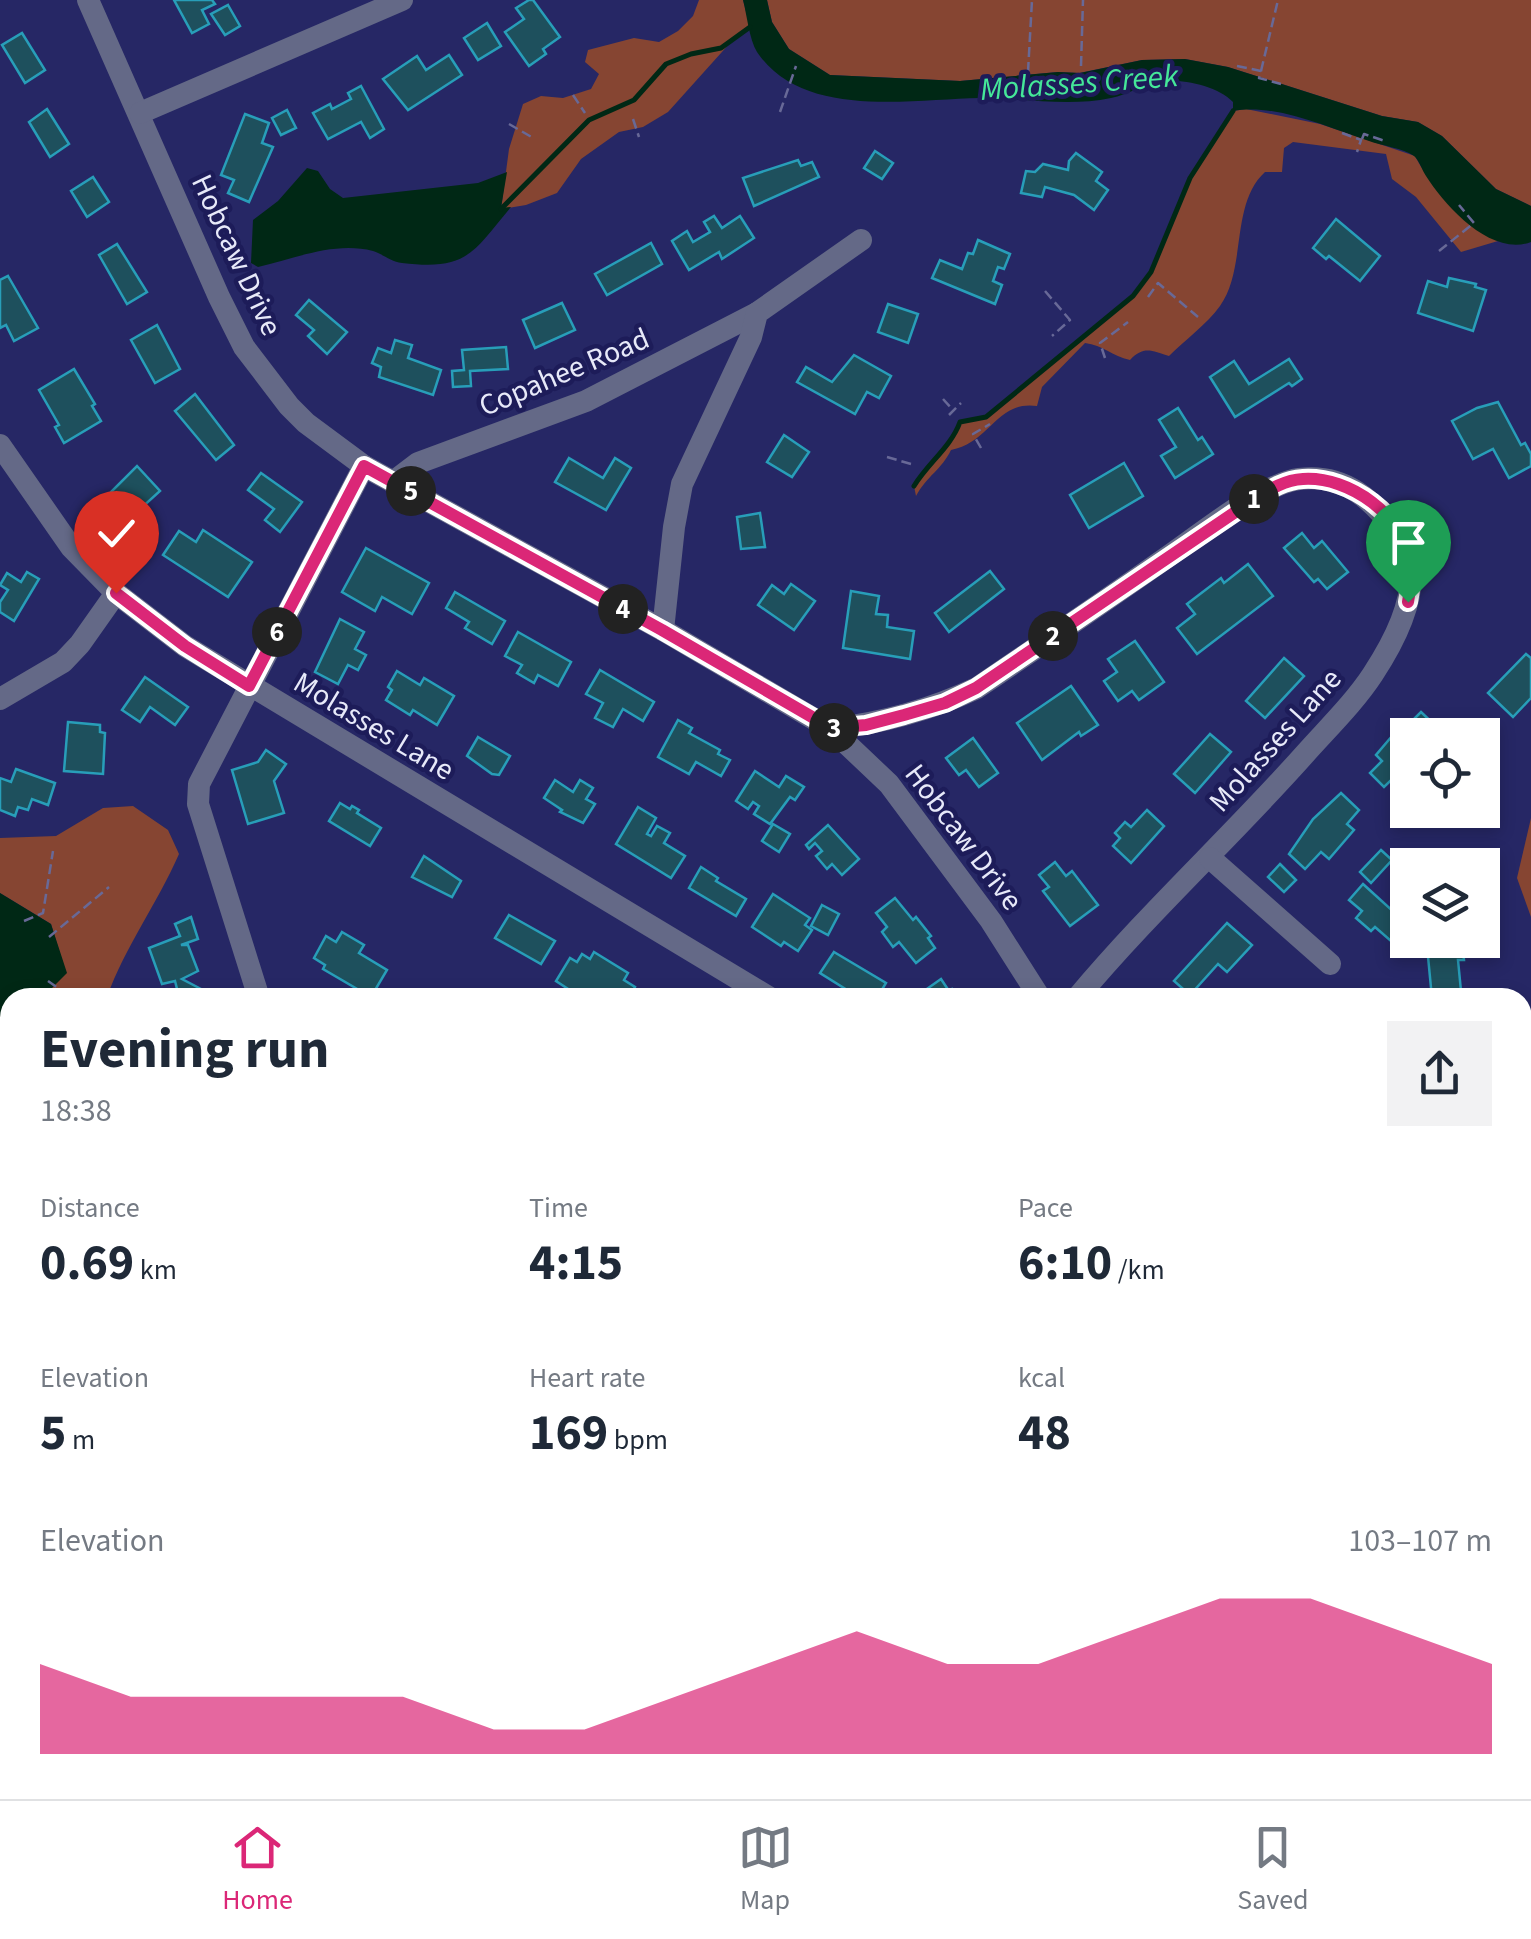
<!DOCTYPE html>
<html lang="en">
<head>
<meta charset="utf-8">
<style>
  :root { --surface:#fff; --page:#f2f2f3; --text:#1f2937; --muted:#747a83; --line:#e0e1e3; --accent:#db2777 }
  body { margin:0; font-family:"Source Sans 3",sans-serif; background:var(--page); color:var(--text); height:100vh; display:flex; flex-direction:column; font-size:38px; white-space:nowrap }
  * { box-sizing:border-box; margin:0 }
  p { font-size:32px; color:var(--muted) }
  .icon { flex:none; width:55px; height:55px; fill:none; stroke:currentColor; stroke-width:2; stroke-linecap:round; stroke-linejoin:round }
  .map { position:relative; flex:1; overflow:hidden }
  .drawer { position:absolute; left:0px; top:988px; width:1532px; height:812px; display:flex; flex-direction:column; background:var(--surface); border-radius:30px 30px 0 0; box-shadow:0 5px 15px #0003 }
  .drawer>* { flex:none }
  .tools { position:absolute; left:1390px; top:718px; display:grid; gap:20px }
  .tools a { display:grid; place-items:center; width:110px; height:110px; border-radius:0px; background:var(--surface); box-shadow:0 5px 15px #0003; font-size:50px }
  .pin { position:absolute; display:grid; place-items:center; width:85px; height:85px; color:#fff; margin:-102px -42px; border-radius:50% 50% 50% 0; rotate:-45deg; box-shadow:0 0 10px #0007 }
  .pin .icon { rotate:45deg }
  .km { position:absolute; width:50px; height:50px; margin:-25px; border-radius:50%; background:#222; color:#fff; font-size:28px; line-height:50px; text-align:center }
  .round { display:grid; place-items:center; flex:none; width:105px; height:105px; border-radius:0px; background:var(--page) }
  .overview { display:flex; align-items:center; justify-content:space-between; height:170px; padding:0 40px }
  h1 { font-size:55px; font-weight:700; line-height:75px }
  .figures { display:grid; grid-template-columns:repeat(3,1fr); gap:15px; height:170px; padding:10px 40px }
  .figures div { display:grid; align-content:center }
  .figures b { font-size:50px; font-weight:700 }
  .figures small { font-size:28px; font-weight:400 }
  .figures p { font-size:28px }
  .chart { height:280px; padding:20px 40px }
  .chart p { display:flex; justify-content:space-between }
  .chart svg { width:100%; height:180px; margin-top:10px; fill:var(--accent); opacity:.7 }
  .menu { display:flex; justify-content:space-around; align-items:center; height:140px; border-top:2px solid var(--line); background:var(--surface); font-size:28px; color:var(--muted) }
  .menu a { display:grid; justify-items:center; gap:5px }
  .menu .selected { color:var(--accent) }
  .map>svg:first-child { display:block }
  .green { fill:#864532 }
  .water { fill:#002815 }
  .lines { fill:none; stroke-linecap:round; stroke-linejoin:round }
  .stream { stroke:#002815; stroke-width:5 }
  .building { fill:#1e505d; stroke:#289eb9; stroke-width:2.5 }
  .path { stroke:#686997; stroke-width:2.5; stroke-dasharray:10 5; stroke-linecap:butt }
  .minor { stroke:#646987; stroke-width:22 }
  .route-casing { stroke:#fff; stroke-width:20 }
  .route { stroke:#db2777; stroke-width:12 }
  .labels { text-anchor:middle; stroke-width:9; stroke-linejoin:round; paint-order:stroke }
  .street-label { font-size:30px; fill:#e7e9f9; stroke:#1d1c59 }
  .water-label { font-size:32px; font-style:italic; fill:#45e799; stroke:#1d1c59 }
</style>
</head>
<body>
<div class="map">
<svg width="1531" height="1799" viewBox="0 0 1531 1799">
  <rect width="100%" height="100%" fill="#262765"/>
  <g class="green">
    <polygon points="699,0 743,0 750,27 730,43 668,112 643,127 619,132 581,159 557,193 526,205 501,209 509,149 523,104 541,96 563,98 591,89 599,74 585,62 588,50 634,38 659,42 678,31 693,16"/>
    <polygon points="767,0 1531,0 1531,206 1496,189 1442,136 1418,122 1382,116 1228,67 1185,59 1142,60 1079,73 1058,72 960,81 830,75 789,49 772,22"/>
    <path d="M1246,109L1320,124L1415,156C1434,192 1464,220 1498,241L1461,252L1416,197L1392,179L1386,154L1293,142L1284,148L1282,172H1265C1230,204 1247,268 1220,306C1207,324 1185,340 1169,356C1151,350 1143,346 1130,360C1112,356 1103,345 1085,343L1042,387L1037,406C997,400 990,443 951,450C942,469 927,476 916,496L914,486C928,463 951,447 960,422L986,417L1133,296L1150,274L1190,178L1233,111Z"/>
    <path d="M133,806L168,830L179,854C157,904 125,947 107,997H43L66,973L51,924L0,893V838L56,836L103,808Z"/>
    <polygon points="1531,818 1531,917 1517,878"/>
    <polygon points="10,1028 10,1109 0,1113 0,1034"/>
    <polygon points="1531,1040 1531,1127 1523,1131 1523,1046"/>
    <polygon points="0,1330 10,1332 10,1790 411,1790 403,1799 0,1799"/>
    <path d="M687,1790H790C763,1799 717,1799 687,1790Z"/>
  </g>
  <g class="water">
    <path d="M743,0H767L772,22L789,49L830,75L960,81L1058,72L1080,73L1142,60L1185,59L1228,67L1382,116L1418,122L1442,136L1496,189L1531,206V242C1491,257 1445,206 1426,176C1422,170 1419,160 1414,156C1403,148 1382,146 1369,141C1328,128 1277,103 1233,111V102C1218,86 1184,79 1162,81C1145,83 1128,95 1111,98C1068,107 1023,98 980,98C911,99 803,120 757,52C749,39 747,15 743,0Z"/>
    <path d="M307,168L318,171L330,189L343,198L478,183L507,172L501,208L511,207C473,252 468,271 402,263C391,262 383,254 373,251C334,241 294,259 258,267L251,263L253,220L278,201Z"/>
    <polygon points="0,893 51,924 67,973 43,997 10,998 10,1028 0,1034"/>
    <polygon points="0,1236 10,1239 10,1332 0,1330"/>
    <polygon points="1531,1507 1531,1799 777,1799 790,1790 1522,1790 1522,1510"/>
    <polygon points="411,1790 687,1790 715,1799 403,1799"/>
  </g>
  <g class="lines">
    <g class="stream">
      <polyline points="501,209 589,120 634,100 666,64 691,54 721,48 750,27"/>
      <path d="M914,486C928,463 951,447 960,422L986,417L1133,296L1151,272L1190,178L1233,111"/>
      <polyline points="0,1433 10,1428"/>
    </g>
  </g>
  <g class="building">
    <polygon points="174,0 212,0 215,4 202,10 209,24 192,33"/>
    <polygon points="529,0 533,0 560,37 543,49 546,54 529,66 505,32 524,19 516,8"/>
    <polygon points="228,5 240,26 225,35 211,14"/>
    <polygon points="487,23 501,46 478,60 464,38"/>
    <polygon points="22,33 45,70 25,83 2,45"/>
    <polygon points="449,55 462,75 408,110 383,79 417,56 426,70"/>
    <polygon points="361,86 384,129 370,138 361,122 328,139 313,113 330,104 332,109 351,99 348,93"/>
    <polygon points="47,109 69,144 50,157 29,122"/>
    <polygon points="287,110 296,128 281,135 272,118"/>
    <polygon points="245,114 269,123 262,143 273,147 249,202 228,193 234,180 221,175"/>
    <polygon points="875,151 893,163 882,179 864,168"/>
    <polygon points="1076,153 1102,172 1096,181 1108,190 1094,210 1074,195 1045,187 1042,197 1021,193 1026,171 1035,172 1043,164 1068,170 1069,161"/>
    <polygon points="798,160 801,166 812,162 819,177 754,206 743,178"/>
    <polygon points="93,177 109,202 87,217 71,191"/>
    <polygon points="714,216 722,228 740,216 754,238 722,259 719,252 689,270 672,241 687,231 693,242 710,232 704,222"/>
    <polygon points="1336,219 1380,256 1360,281 1329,256 1326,259 1313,248"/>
    <polygon points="978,240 1010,254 1004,269 998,267 993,281 1002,285 995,304 932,278 940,260 962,269 968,253 973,254"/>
    <polygon points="651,243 662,264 607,295 595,274"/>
    <polygon points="117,244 147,292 127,304 99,255"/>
    <polygon points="8,276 38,328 14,341 6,325 0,328 0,280"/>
    <polygon points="1449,278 1476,284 1475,287 1486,290 1473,331 1418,313 1428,281 1447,287"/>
    <polygon points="309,300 347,332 327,354 308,336 314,330 296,315"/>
    <polygon points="562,303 575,330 535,348 523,320"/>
    <polygon points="888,304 918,314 908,343 878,332"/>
    <polygon points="157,325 180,369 155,383 131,340"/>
    <polygon points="395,340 412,345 408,358 441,370 433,395 379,377 381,367 372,363 378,348 391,353"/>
    <polygon points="506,347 508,369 470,371 471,386 453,387 452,371 464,370 462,350"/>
    <polygon points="854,355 891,376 879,398 867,392 855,414 797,382 806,367 832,382"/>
    <polygon points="1289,359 1302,379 1292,386 1289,383 1235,417 1210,377 1234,361 1249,384"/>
    <polygon points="74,369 95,404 92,406 101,421 64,443 55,427 59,425 39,390"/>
    <polygon points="195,394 234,445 216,460 175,411"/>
    <polygon points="1498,402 1521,445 1525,443 1531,454 1531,466 1509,478 1493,449 1473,459 1452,421 1477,408"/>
    <polygon points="1178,408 1198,440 1202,437 1213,454 1175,478 1161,456 1176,447 1159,420"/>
    <polygon points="784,435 809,452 792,477 767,462"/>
    <polygon points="569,458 603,478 615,458 631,468 606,510 555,482"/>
    <polygon points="1124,463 1143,496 1089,528 1070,495"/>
    <polygon points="137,466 160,491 128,520 105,498"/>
    <polygon points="261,473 302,502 280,532 265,520 274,509 248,490"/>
    <polygon points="760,513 765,547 741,549 737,517"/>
    <polygon points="203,530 252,562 228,597 163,555 179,531 196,542"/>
    <polygon points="1302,533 1314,548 1322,541 1348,572 1327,589 1318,579 1314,582 1284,548"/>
    <polygon points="366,548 429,583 412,614 382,597 375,611 342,592"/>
    <polygon points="1248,564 1273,596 1197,654 1177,628 1195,614 1187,604 1221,578 1224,583"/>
    <polygon points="990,571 1004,589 949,632 935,613"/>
    <polygon points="27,572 39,579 14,621 0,612 0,602 8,590 0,585 7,573 21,582"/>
    <polygon points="791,584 815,601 794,630 758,605 772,585 784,594"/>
    <polygon points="851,591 879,596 876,614 888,615 887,627 914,631 910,659 843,648"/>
    <polygon points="455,592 505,621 492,644 465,628 469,622 446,608"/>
    <polygon points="340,619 364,632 355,649 366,655 358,670 348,665 338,684 315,672"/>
    <polygon points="518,632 571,662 558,686 538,675 534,683 517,673 522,665 505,656"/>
    <polygon points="1135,641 1164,682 1139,700 1132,691 1118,701 1104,681 1117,672 1108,659"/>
    <polygon points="1526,654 1531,658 1531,698 1513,717 1488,693"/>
    <polygon points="1284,658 1304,676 1265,718 1246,701"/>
    <polygon points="600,670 654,702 643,721 623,709 613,727 595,718 603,703 586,694"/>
    <polygon points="397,671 420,685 424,678 454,696 437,725 413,710 410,715 386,700 392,690 388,687"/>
    <polygon points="145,677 188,707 175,725 150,707 140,722 122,710"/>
    <polygon points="1071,686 1098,725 1081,736 1079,732 1042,760 1017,723"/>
    <polygon points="1421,712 1441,731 1437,735 1408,735 1408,764 1384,787 1370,773 1382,761 1376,755 1404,722 1407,726"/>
    <polygon points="678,720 692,728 689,733 720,750 718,754 730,760 721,776 696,762 689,774 658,757"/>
    <polygon points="68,722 100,725 100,732 105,733 103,774 64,771"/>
    <polygon points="1210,734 1231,752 1195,793 1174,774"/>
    <polygon points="478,737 510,756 499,775 492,774 467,756"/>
    <polygon points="973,738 998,773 979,787 966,770 959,775 946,758"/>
    <polygon points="266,750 286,764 274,781 284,813 248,824 232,770 258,762"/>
    <polygon points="16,769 55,783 48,805 32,799 28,810 18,807 15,816 0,810 0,778 11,782"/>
    <polygon points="755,771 779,787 786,776 804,787 795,800 790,797 770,824 754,814 759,806 753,802 748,809 736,801"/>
    <polygon points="555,780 573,792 580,780 593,788 586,799 595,804 583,823 560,812 562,810 544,798"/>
    <polygon points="1341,793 1359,810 1347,824 1354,830 1329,859 1321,852 1305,869 1289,854 1313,819"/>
    <polygon points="340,803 350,809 352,806 359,810 357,813 381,828 370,846 329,821"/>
    <polygon points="638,807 656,818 647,834 651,836 657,826 670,833 664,843 685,856 671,878 616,844"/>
    <polygon points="1147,810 1164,826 1131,863 1113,846 1120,838 1115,833 1125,822 1131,827"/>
    <polygon points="773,824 790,834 779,852 762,841"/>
    <polygon points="828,825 859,859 842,875 832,864 827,869 816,856 822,851 815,843 809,849 806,845"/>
    <polygon points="1381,850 1392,860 1371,883 1360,872"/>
    <polygon points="424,856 461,881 452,897 412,877"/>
    <polygon points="1055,862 1066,876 1072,871 1098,905 1070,926 1043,891 1049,887 1039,875"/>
    <polygon points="1280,864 1296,880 1284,892 1268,877"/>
    <polygon points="701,867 718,878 716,881 746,899 736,916 689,888"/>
    <polygon points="1363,884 1406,923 1391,941 1375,927 1371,931 1356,918 1362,911 1349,900"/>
    <polygon points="773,894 810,918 805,925 812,930 798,951 784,942 781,946 752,927"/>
    <polygon points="895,898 913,920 916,917 931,936 928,938 935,948 916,963 899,942 893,947 882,932 887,927 876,913"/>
    <polygon points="822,905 839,914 828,935 811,926"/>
    <polygon points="509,915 555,941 541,964 495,938"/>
    <polygon points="191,917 198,939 181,945 188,945 198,971 182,979 201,989 197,998 173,998 177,989 175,981 162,984 149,948 180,936 175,924"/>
    <polygon points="1227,923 1252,945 1227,972 1218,964 1190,995 1174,981"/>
    <polygon points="342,932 364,945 359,953 387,970 371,997 323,969 325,965 314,958 326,936 336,942"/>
    <polygon points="1462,942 1464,960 1458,960 1461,991 1457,991 1458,998 1432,998 1427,946"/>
    <polygon points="594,952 628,973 624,980 635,987 629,998 582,998 556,981 570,958 577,962 582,954 590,959"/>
    <polygon points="834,952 886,983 877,998 860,998 820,973"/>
    <polygon points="941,979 949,991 952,989 958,998 924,998 921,993"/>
    <polygon points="1531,1370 1531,1399 1522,1402 1522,1372"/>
  </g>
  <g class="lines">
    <g class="path">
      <polyline points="1081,66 1083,0"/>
      <polyline points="1237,66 1261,71 1259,78 1281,84"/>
      <polyline points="1261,71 1278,0"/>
      <polyline points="1028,72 1032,0"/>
      <polyline points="573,95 585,113"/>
      <polyline points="780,112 796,66"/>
      <polyline points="633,119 639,137"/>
      <polyline points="509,124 535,139"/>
      <polyline points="1342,133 1361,140 1357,152"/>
      <polyline points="1362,139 1364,134 1385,141"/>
      <polyline points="1439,251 1474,223 1459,205"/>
      <polyline points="1045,291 1070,320 1052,336"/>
      <polyline points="1148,297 1158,283 1198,317"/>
      <polyline points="1105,358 1100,343 1128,322"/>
      <polyline points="943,399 952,409"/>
      <polyline points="949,415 961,403"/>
      <polyline points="981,448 973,434 990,424"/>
      <polyline points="887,457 911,464"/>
      <polyline points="24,921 43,913 53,851"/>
      <polyline points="49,937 109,887"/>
      <polyline points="48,981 72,998"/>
      <polyline points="0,1259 10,1215"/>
      <polyline points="1,1260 10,1262"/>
      <polyline points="1522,1592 1531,1619"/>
      <polyline points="1522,1681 1531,1679"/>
      <polyline points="572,1790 578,1799"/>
      <polyline points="1055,1790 1056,1793"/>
      <polyline points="1167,1793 1173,1790"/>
      <polyline points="588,1799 598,1790"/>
      <polyline points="642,1799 654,1790"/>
      <polyline points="1235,1799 1262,1793 1261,1790"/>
    </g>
    <g class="minor">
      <polyline points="88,0 219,297 244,347 289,406 306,423 364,466 663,630 831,729 889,784 991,921 1040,998"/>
      <polyline points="140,113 402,0"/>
      <polyline points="0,445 71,547 116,593 185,646 770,998"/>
      <polyline points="393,482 418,463 586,401 757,313"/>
      <polyline points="663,630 674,527 682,484 751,337 757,313 861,240"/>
      <polyline points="0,699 63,662 80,644 116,593"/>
      <path d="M831,729C882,723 930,710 977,688C1039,646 1102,603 1163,560C1197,537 1261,484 1299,479C1345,473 1373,500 1398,534C1429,577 1398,636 1373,674C1354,703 1328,728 1304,755C1231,837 1148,913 1077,998"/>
      <polyline points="1210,858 1330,964"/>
      <polyline points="259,998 198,804 199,784 364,466"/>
      <polyline points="1522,1300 1531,1298"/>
    </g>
  </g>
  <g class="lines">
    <defs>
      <path id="route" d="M116,593L185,646L249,686L364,466L662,630L831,728L866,725L904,715L945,703L976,688L1253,500C1269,490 1284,480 1303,479C1350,476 1404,516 1411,563C1413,577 1410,589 1408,602"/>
    </defs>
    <use href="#route" class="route-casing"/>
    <use href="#route" class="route"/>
  </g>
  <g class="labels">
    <g class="street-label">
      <text transform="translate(237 255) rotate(65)" y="10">Hobcaw Drive</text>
      <text transform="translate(564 372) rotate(-23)" y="10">Copahee Road</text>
      <text transform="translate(374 726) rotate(31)" y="10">Molasses Lane</text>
      <text transform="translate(1275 740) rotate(-48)" y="10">Molasses Lane</text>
      <text transform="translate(964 837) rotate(53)" y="10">Hobcaw Drive</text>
    </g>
    <g class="water-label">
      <text transform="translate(1079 82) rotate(-4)" y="11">Molasses Creek</text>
    </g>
  </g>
</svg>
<div class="tools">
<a><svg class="icon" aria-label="locate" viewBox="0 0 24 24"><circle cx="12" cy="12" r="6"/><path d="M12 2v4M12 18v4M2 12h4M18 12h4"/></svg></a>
<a><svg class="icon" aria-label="layers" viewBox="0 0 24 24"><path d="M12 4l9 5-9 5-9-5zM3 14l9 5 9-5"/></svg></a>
</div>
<div class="pin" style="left:1408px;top:602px;background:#1e9e55"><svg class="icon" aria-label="arrive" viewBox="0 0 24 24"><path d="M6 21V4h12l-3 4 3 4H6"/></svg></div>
<div class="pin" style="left:116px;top:593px;background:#d93025"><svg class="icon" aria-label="check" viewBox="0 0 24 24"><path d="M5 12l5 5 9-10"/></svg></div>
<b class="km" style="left:1254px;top:499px">1</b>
<b class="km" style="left:1053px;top:636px">2</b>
<b class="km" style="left:834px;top:728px">3</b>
<b class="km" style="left:623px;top:609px">4</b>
<b class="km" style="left:411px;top:491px">5</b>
<b class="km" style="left:277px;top:632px">6</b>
<section class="drawer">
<div class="overview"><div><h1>Evening run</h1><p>18:38</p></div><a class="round"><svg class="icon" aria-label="share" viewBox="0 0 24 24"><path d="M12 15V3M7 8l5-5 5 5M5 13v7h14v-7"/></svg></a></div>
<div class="figures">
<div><p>Distance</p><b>0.69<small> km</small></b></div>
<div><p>Time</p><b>4:15</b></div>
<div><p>Pace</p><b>6:10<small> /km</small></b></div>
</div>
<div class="figures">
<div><p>Elevation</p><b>5<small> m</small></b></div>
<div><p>Heart rate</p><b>169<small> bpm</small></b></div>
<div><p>kcal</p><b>48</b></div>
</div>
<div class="chart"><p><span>Elevation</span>103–107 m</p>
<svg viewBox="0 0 160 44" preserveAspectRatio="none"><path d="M0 44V22L10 30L20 30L30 30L40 30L50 38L60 38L70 30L80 22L90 14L100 22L110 22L120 14L130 6L140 6L150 14L160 22V44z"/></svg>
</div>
</section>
</div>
<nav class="menu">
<a class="selected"><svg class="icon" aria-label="home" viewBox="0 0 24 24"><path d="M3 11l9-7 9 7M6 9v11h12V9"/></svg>Home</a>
<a><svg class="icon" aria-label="map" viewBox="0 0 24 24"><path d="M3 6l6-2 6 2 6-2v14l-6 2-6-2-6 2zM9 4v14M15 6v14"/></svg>Map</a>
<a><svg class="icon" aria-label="saved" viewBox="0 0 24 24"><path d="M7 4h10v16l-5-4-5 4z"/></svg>Saved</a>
</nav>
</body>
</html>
